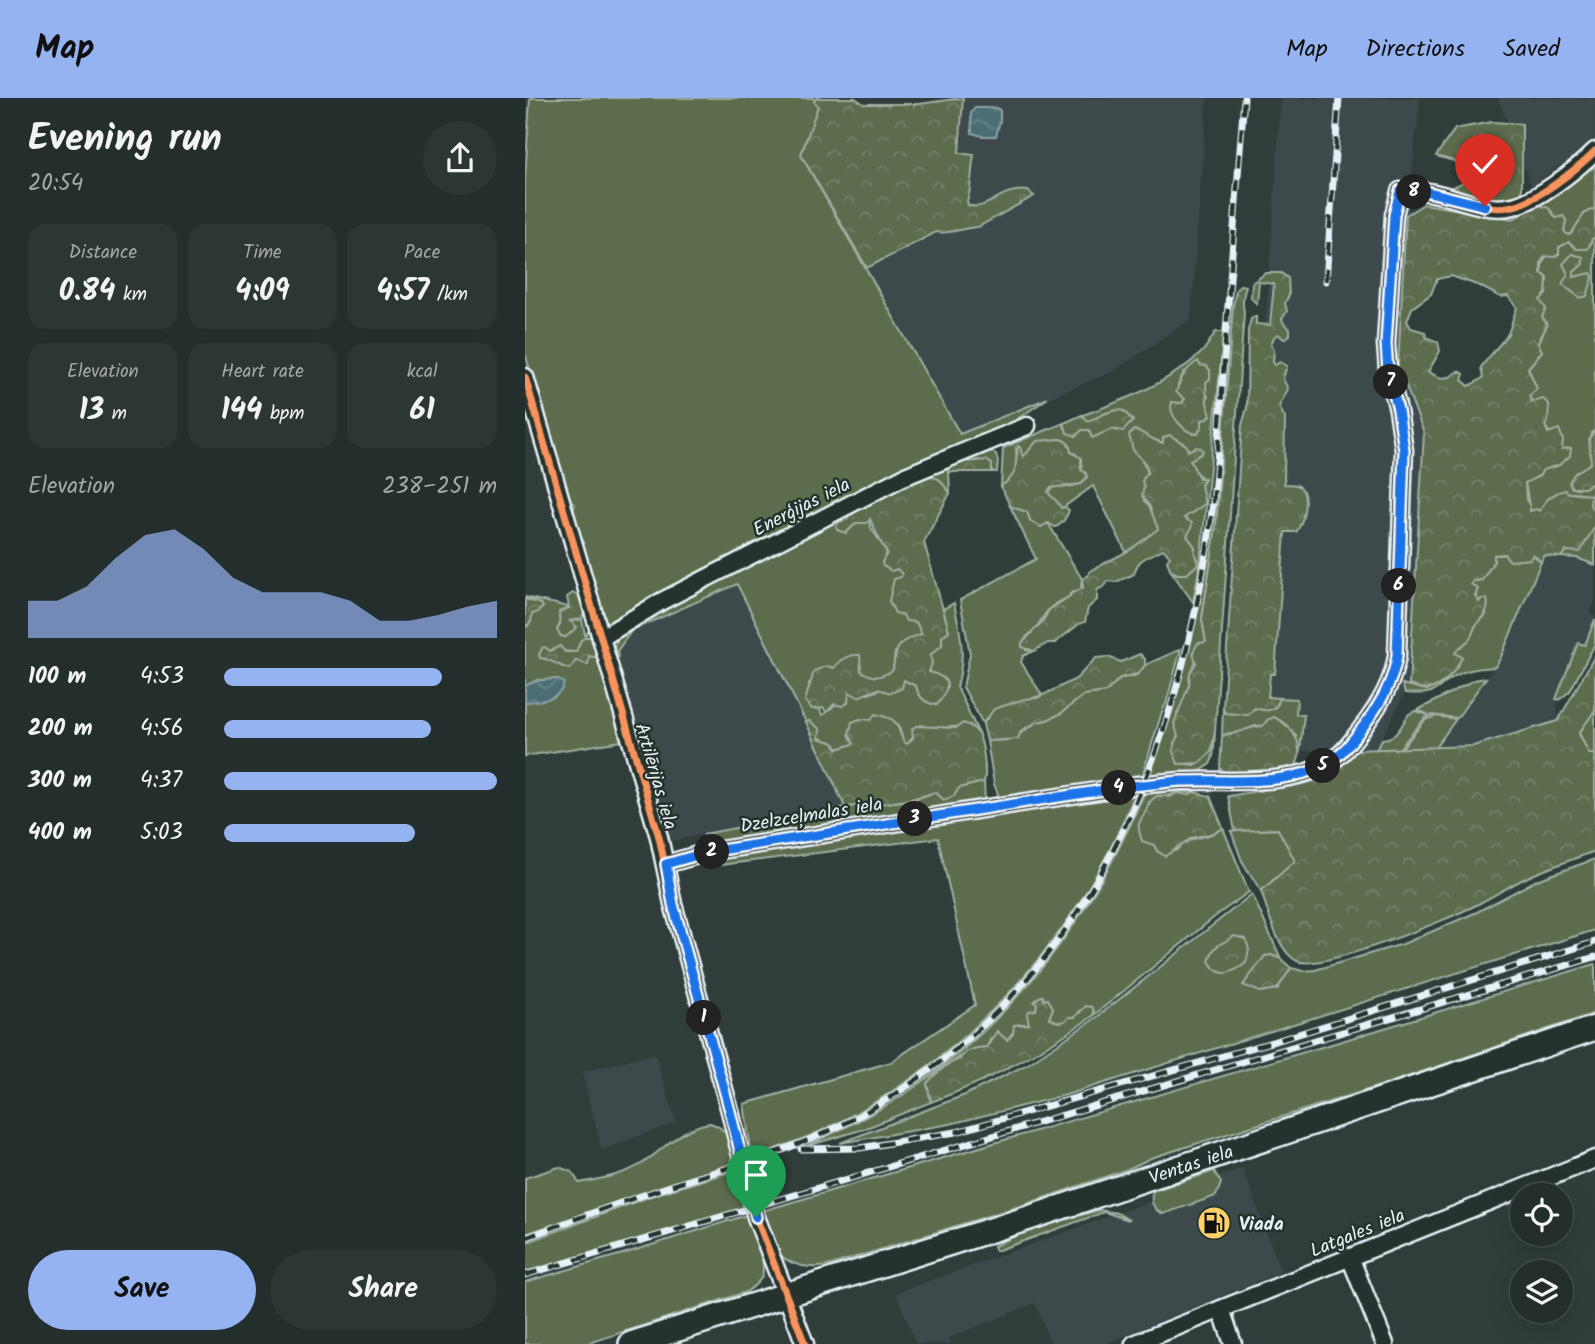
<!DOCTYPE html>
<html lang="en">
<head>
<meta charset="utf-8">
<style>
  :root { --surface:#242e2c; --page:#2c3634; --text:#f1f3f6; --muted:#a3a8a9; --line:#414a48; --accent:#95b2f1 }
  body { margin:0; font-family:Kalam,sans-serif; background:var(--page); color:var(--text); height:100vh; display:flex; flex-direction:column; font-size:26px; white-space:nowrap }
  * { box-sizing:border-box; margin:0 }
  p { font-size:23px; color:var(--muted) }
  .icon { flex:none; width:38px; height:38px; fill:none; stroke:currentColor; stroke-width:2; stroke-linecap:round; stroke-linejoin:round }
  .map { position:relative; flex:1; overflow:hidden }
  .details { display:flex; flex-direction:column; background:var(--surface); width:525px }
  .details>* { flex:none }
  .buttons { position:absolute; left:985px; top:1085px; display:grid; gap:14px }
  .buttons a { display:grid; place-items:center; width:63px; height:63px; border-radius:50%; background:var(--surface); box-shadow:0 7px 28px #0002,0 0 0 2px var(--line); font-size:35px }
  .pin { position:absolute; display:grid; place-items:center; width:60px; height:60px; color:#fff; margin:-72px -30px; border-radius:50% 50% 50% 0; rotate:-45deg; box-shadow:0 0 7px #0007 }
  .pin .icon { rotate:45deg }
  .km { position:absolute; width:35px; height:35px; margin:-18px; border-radius:50%; background:#222; color:#fff; font-size:19px; line-height:35px; text-align:center }
  .round { display:grid; place-items:center; flex:none; width:74px; height:74px; border-radius:37px; background:var(--page) }
  .overview { display:flex; align-items:center; justify-content:space-between; height:119px; padding:0 28px }
  h1 { font-size:38px; font-weight:700; line-height:52px }
  .figures { display:grid; grid-template-columns:repeat(3,1fr); gap:10px; height:119px; padding:7px 28px }
  .figures div { display:grid; align-content:center; border-radius:18px; background:var(--page); text-align:center }
  .figures b { font-size:30px; font-weight:700 }
  .figures small { font-size:19px; font-weight:400 }
  .figures p { font-size:19px }
  .chart { height:196px; padding:14px 28px }
  .chart p { display:flex; justify-content:space-between }
  .chart svg { width:100%; height:126px; margin-top:7px; fill:var(--accent); opacity:.7 }
  .action { display:flex; gap:14px; margin-top:auto; padding:14px 28px }
  .action a { flex:1; height:80px; border-radius:42px; background:var(--accent); color:#111; font-size:28px; font-weight:700; line-height:80px; text-align:center }
  .action a+a { background:var(--page); color:var(--text) }
  ul { padding:0 28px; list-style:none; font-size:23px }
  li { display:grid; grid-template-columns:112px 84px 1fr; align-items:center; height:52px }
  li i { height:18px; border-radius:9px; background:var(--accent) }
  header { display:flex; align-items:center; gap:42px; box-sizing:border-box; height:98px; padding:0 35px; background:var(--accent); color:#111 }
  header strong { font-size:33px }
  nav { display:flex; gap:38px; margin-inline-start:auto; font-size:24px }
  main { display:flex; flex:1; min-height:0 }
  .map>svg:first-child { display:block }
  .built { fill:#3d494b }
  .green { fill:#5d6c4d; stroke:#a2aea2; stroke-width:2; fill-rule:evenodd }
  .forest { fill:url(#forest-crowns); stroke:#a2aea2; stroke-width:2; fill-rule:evenodd }
  .water { fill:url(#water-waves); stroke:#8aa2a8; stroke-width:2 }
  .lines { fill:none; stroke-linecap:round; stroke-linejoin:round }
  .minor-casing { stroke:#e8f1f8; stroke-width:21 }
  .highway-casing { stroke:#e8f1f8; stroke-width:28 }
  .minor { stroke:#26332d; stroke-width:16 }
  .highway { stroke:#26332d; stroke-width:23 }
  .rail-casing { stroke:#e8f1f8; stroke-width:7 }
  .rail { stroke:#26332d; stroke-width:4.5; stroke-dasharray:13; stroke-linecap:butt }
  .cycleway-casing { stroke:#26332d; stroke-width:11 }
  .cycleway { stroke:#f8935d; stroke-width:7 }
  .route-casing { stroke:#fff; stroke-width:14 }
  .route { stroke:#1a73e8; stroke-width:9 }
  .labels { text-anchor:middle; stroke-width:5; stroke-linejoin:round; paint-order:stroke }
  .street-label { font-size:19px; fill:#e8f1f8; stroke:#26332d }
  .poi-label { font-size:19px; font-weight:bold; fill:#e8f1f8; stroke:#26332d; text-anchor:start }
</style>
</head>
<body>
<header>
<strong>Map</strong>
<nav><a>Map</a><a>Directions</a><a>Saved</a></nav>
</header>
<main>
<section class="details">
<div class="overview"><div><h1>Evening run</h1><p>20:54</p></div><a class="round"><svg class="icon" aria-label="share" viewBox="0 0 24 24"><path d="M12 15V3M7 8l5-5 5 5M5 13v7h14v-7"/></svg></a></div>
<div class="figures">
<div><p>Distance</p><b>0.84<small> km</small></b></div>
<div><p>Time</p><b>4:09</b></div>
<div><p>Pace</p><b>4:57<small> /km</small></b></div>
</div>
<div class="figures">
<div><p>Elevation</p><b>13<small> m</small></b></div>
<div><p>Heart rate</p><b>144<small> bpm</small></b></div>
<div><p>kcal</p><b>61</b></div>
</div>
<div class="chart"><p><span>Elevation</span>238–251 m</p>
<svg viewBox="0 0 160 44" preserveAspectRatio="none"><path d="M0 44V31L10 31L20 26L30 16L40 8L50 6L60 13L70 23L80 28L90 28L100 28L110 31L120 38L130 38L140 36L150 33L160 31V44z"/></svg>
</div>
<ul>
<li><b>100 m</b>4:53<i style="width:80%"></i></li>
<li><b>200 m</b>4:56<i style="width:76%"></i></li>
<li><b>300 m</b>4:37<i style="width:100%"></i></li>
<li><b>400 m</b>5:03<i style="width:70%"></i></li>
</ul>
<div class="action"><a>Save</a><a>Share</a></div>
</section>
<div class="map">
<svg width="1070" height="1246" viewBox="0 0 1070 1246">
  <defs>
    <pattern id="forest-crowns" width="20" height="18" patternUnits="userSpaceOnUse" patternTransform="scale(1.75)"><rect width="20" height="18" fill="#5d6c4d"/><path d="M2 6a3 3 0 1 1 6 0M12 15a3 3 0 1 1 6 0" fill="none" stroke="#748167"/></pattern>
    <pattern id="water-waves" width="16" height="10" patternUnits="userSpaceOnUse" patternTransform="scale(1.75)"><rect width="16" height="10" fill="#4c6d73"/><path d="M0 5q4-4 8 0t8 0" fill="none" stroke="#668288"/></pattern>
  </defs>
  <rect width="100%" height="100%" fill="#303d3b"/>
  <filter id="ink" filterUnits="userSpaceOnUse"><feTurbulence type="fractalNoise" baseFrequency=".0143" numOctaves="2"/><feDisplacementMap in="SourceGraphic" scale="14" xChannelSelector="R" yChannelSelector="G"/><feConvolveMatrix kernelMatrix="1 2 1 2 8 2 1 2 1" color-interpolation-filters="sRGB"/></filter>
  <g filter="url(#ink)">
    <g class="built">
      <polygon points="438,0 682,0 666,221 589,273 435,337 342,170 429,125"/>
      <polygon points="756,0 895,0 884,104 876,271 885,304 899,335 884,587 851,652 712,653"/>
      <polygon points="973,0 1070,0 1070,69 1034,67 1007,89"/>
      <polygon points="1019,458 1052,460 1070,467 1070,502 1065,516 1070,518 1070,521 1060,547 1053,545 1032,601 1033,623 948,648 910,650 975,561"/>
      <polygon points="212,486 281,624 320,709 146,743 91,553 107,532"/>
      <polygon points="130,955 151,1024 77,1052 57,974"/>
      <polygon points="718,1070 756,1174 579,1246 526,1246 510,1205 424,1240 426,1246 391,1246 371,1195"/>
    </g>
    <g class="green">
      <polygon points="5,0 288,0 293,8 276,57 435,336 523,300 488,324 407,360 88,525 82,526 78,522 47,415 50,406 43,403 0,255 0,81"/>
      <polygon points="1070,69 1070,110 1059,116 1046,136 1042,137 1039,133 1041,122 988,121 956,116"/>
      <path d="M1070,139V332L1066,335V365L1051,375L1047,381L1070,388V409L1068,411L1053,394C1034,396 1023,413 1005,414L1000,384L1014,378L1018,372L1034,367L1037,352C1023,336 1014,317 1004,298L1012,291L1003,270L1017,253L1013,246L1022,227L1017,219L1015,201L1021,196L1022,180L1016,175C1017,155 1028,153 1044,144L1052,151L1066,146L1067,141Z"/>
      <path d="M691,234H699L675,466L668,504L646,473L653,476L673,462L669,453L670,449L662,438L659,420L661,417L668,415L678,401L676,387L680,382L670,374L665,362L668,359L661,347L644,337L638,345L625,340L608,345C611,357 619,362 623,375L619,379V403L624,407L634,432L601,454L568,388L536,411L523,394L529,388L543,389L556,386L557,367L551,356L546,354L544,346L535,341L509,346L507,351L497,359L491,351C493,369 491,379 476,388L478,350L539,325L540,330L564,332L567,339L588,331L593,333L577,316L574,320L561,323L558,317C599,302 642,286 675,256C682,250 685,241 691,234ZM659,274L683,298L672,336H668L652,322L651,318L660,300L653,287Z"/>
      <polygon points="465,353 471,356 473,363 472,374 467,374 466,366 453,362 443,364 439,362"/>
      <path d="M696,359L691,429L677,521L681,544L665,575L664,587L660,602L652,615L653,638L649,645L656,665L669,667L686,654L690,633C689,643 690,653 687,662C681,680 639,677 623,679C643,621 662,563 675,503C685,455 691,407 696,359Z"/>
      <polygon points="423,366 421,371 424,374 425,395 414,381 399,376"/>
      <path d="M485,408L502,414L506,424L523,425L557,481L556,488L558,490L545,496V498C539,502 529,506 524,511C516,520 513,532 501,539V552L509,553L498,558L496,564L517,597C500,604 466,607 458,626L438,589L445,556L435,502L511,461Z"/>
      <path d="M324,416V432L331,425L344,421L346,430L377,476L378,517L391,523L397,537L370,554L368,572L357,579L347,580L335,573L309,570L284,585L287,611H295L297,617L301,615L324,594L344,596L379,582L391,588C394,600 400,605 412,607L404,574L405,557L417,547V538L424,533L418,511L429,505C436,539 441,555 432,589L454,636L445,627C433,629 406,632 396,627L383,646L379,645L373,626L335,621L324,636L329,646L312,651L309,645L294,640L285,623L281,624L212,486L107,532L92,553L93,559L90,563C85,545 95,537 109,528Z"/>
      <polygon points="1070,428 1070,467 1052,460 1036,459 1041,453 1060,443"/>
      <path d="M1007,456L1016,464L975,561L970,569C958,570 947,570 936,575C907,588 920,598 880,595L877,586L902,592L915,587L929,556L935,547L944,542L951,527L961,517V501H956L954,505L946,486L948,483L957,482L969,463V457Z"/>
      <polygon points="0,499 44,509 34,518 35,526 32,532 36,538 41,539 46,526 44,523 57,521 60,537 65,531 67,539 61,539 51,554 22,552 22,561 38,569 52,562 56,563 64,558 74,560 97,643 0,658 0,604 29,599 32,581 12,582 0,589 0,529 3,528 7,516 16,506"/>
      <polygon points="1070,521 1070,546 1045,593 1034,602 1031,601 1053,545 1060,547"/>
      <polygon points="656,551 641,606 637,614 617,678 475,701 469,686 462,643 486,642 512,624 522,622 535,616 559,597 581,594 595,580 607,579 613,576 620,567"/>
      <path d="M961,580L932,620L907,617L900,620L874,651L851,652L857,641C874,640 875,628 884,616L890,613L904,617L893,612L949,582Z"/>
      <polygon points="754,600 772,601 771,616 779,617 774,660 771,637 738,628 730,628 713,635 704,635 697,638 698,610 700,615 714,615 753,606"/>
      <polygon points="1070,612 1070,656 1064,657 1054,635"/>
      <polygon points="911,618 931,621 910,650 876,651 900,622"/>
      <polygon points="459,684 460,703 182,746 179,736 320,709 388,702 410,694"/>
      <path d="M645,693L668,694L664,697L652,695L624,704L622,712L650,753C668,735 683,742 698,730L724,794L721,796L692,817L568,918L569,913H555L550,919L535,925L524,920L528,910L523,901L512,906L511,912L504,926H494L482,942L466,940L462,949C438,951 420,970 402,986L406,1004L339,1031L282,1048C316,1031 350,1016 381,995C491,921 568,817 619,696Z"/>
      <path d="M609,698C551,844 436,968 292,1035C272,1044 249,1051 227,1059L219,1006L366,964L450,907L413,740L186,768V763L451,719Z"/>
      <polygon points="753,731 771,763 736,793 717,763 706,733"/>
      <polygon points="1070,761 1070,832 541,997 425,1026 315,1045 440,997 503,966 572,919 727,796 756,861 746,857 752,891 766,870 778,873 790,872 878,846 952,814 1012,782"/>
      <path d="M1070,866V915L864,985L626,1060L603,1071L498,1107L306,1167C288,1172 261,1169 250,1150C244,1139 241,1125 237,1113L807,946Z"/>
      <path d="M185,1025C206,1031 206,1048 210,1067L0,1136V1080L34,1069L47,1074L54,1085C76,1081 99,1077 118,1065C140,1050 157,1029 185,1025Z"/>
      <polygon points="211,1072 220,1105 219,1110 0,1174 0,1145 129,1097"/>
      <path d="M689,1073L696,1085L691,1098L638,1116C629,1112 624,1103 628,1093Z"/>
      <polygon points="574,1112 592,1115 604,1122 579,1114 471,1153 469,1148 500,1133"/>
      <path d="M222,1117C228,1130 242,1164 237,1178C234,1185 227,1190 221,1194L61,1246H0V1184L101,1155Z"/>
    </g>
    <g class="forest">
      <path d="M291,0H330L339,6H394L438,0L434,55L449,57C446,72 447,90 442,103L443,107C462,115 475,88 503,93L509,98L453,129C439,129 426,137 411,134L342,170L276,57L293,8L289,3Z"/>
      <path d="M967,24L997,26V96C974,108 950,98 926,90L947,80L973,58L932,64L911,58L930,31Z"/>
      <path d="M899,106L988,121L1013,107L1024,110L1031,120L1038,118L1041,122L1039,133L1043,137L1046,136L1059,116L1070,110V139L1067,141L1063,151H1052L1044,144L1034,149V156L1029,159L1020,158L1016,164V175L1022,179L1021,196L1015,202L1021,211L1017,219L1022,227L1013,245L1017,253L1003,270L1012,291L1004,298L1007,304L1018,301L1024,306L1023,324L1020,327L1023,335L1034,331L1038,342L1037,351L1046,350L1045,358L1034,367L1018,372L1014,378L1000,385L1001,401L1005,408V413L1011,411L1015,413C1020,401 1028,395 1040,392L1044,395L1066,397L1065,407L1068,411L1070,409V428L1055,454L1041,453L1036,459L1019,458L1016,464L1008,456L1005,461L985,463L979,456L969,457V463L957,482L948,483L946,486L953,491L950,498L954,504L956,501H962C965,514 957,518 951,527C948,532 947,539 943,543C937,548 934,549 930,555L937,559C931,572 918,590 902,591C897,592 889,588 884,587L899,335L873,268L881,117ZM926,178L955,188L975,199L983,198L992,209L983,236L956,269L958,280L944,288L937,282L939,276L933,273L925,279L916,280L903,274L915,253L913,244L901,239L900,234L886,230L882,223L887,210L906,196L912,181Z"/>
      <polygon points="1047,156 1058,159 1058,166 1049,174 1049,179 1066,175 1068,179 1062,198 1055,200 1037,186 1043,176 1038,166"/>
      <path d="M741,175H756L763,180L764,197L760,205L762,213L757,221L759,226L765,231V237L759,241L753,236L749,239L746,246L749,252L748,264L750,267L755,264L762,268L758,281L763,291L754,309L760,320L759,386C765,387 772,385 776,390C784,399 778,426 771,434H760L750,576H745L743,599L754,600C752,614 741,614 730,610L723,617L700,615L698,610L717,327L722,310L723,232L726,221L731,218V226L745,227L749,186L734,184L732,206L726,200L727,185Z"/>
      <path d="M715,187L721,188C718,198 717,203 719,214L690,633L686,654L674,665L653,666L648,652L653,638L649,625L664,587L665,575L671,565L668,554L673,545L681,544L677,521L691,429L708,208L711,192Z"/>
      <path d="M673,263L675,267L681,268L685,272V281L681,284L682,305L686,317L682,321L677,322V330L674,332L673,336C660,336 642,316 647,304L657,305L660,301L651,294C656,280 660,271 673,263Z"/>
      <path d="M593,312L599,313L608,323L598,333L587,331L567,340L564,332H557L551,338L542,335L539,325L557,317L562,323C574,320 580,313 593,312Z"/>
      <path d="M609,332C621,334 626,343 638,345V340L644,337L661,347L663,353L671,349L676,350L678,353L676,356L665,362L674,380H680L676,387L680,406L659,420L667,425L666,431L662,438L670,449L669,453L673,466L662,476H653L646,473L642,463L645,458L638,451C623,460 614,458 609,476L591,484L583,483L580,488L572,492V502L563,510L560,524L554,526L530,545H523L509,553L497,549V545L518,523L524,512L545,498V496L558,490L557,481L563,478L565,473L605,452L633,431L624,407L617,398L619,388L617,383L623,374L620,365L608,352L604,337Z"/>
      <polygon points="1070,332 1070,388 1065,386 1060,390 1047,390 1044,384 1050,375 1066,365 1064,341"/>
      <path d="M535,341C543,343 544,346 546,354L556,360V372L561,375L562,379L556,386L525,390L523,394C527,401 534,403 536,410L540,409L544,412C542,419 537,427 530,429L523,425L516,429L506,424L502,414L485,408L476,388C495,376 489,368 493,348L495,349L498,359L512,343Z"/>
      <polygon points="439,362 443,364 461,362 467,366 467,374 424,374 421,371 423,366"/>
      <path d="M399,376L414,381L425,395L399,444L424,533L417,538V547L405,557L407,565L404,574C428,580 425,590 412,607C400,605 394,600 391,588L379,582L377,590L366,595L353,591L333,599L324,594L323,605L317,608L309,606L301,615L299,610L287,611L280,603L289,573L302,568L309,570C315,561 325,556 335,557L336,573C349,581 355,580 368,572C370,549 374,542 397,536L391,524L381,523L378,517L370,515L364,503L369,481L376,479L377,476L372,471L367,473L358,468L357,464L362,455C355,444 350,432 345,421L342,425H331L321,435L312,432L311,428L314,424L323,421L324,416Z"/>
      <path d="M48,495L57,497C59,505 60,514 57,521L45,523L52,529L41,539L36,538L32,532L35,526L34,514L44,510L42,499Z"/>
      <polygon points="0,501 16,506 18,509 13,514 7,516 6,524 0,529"/>
      <path d="M61,539H67L74,560L64,558L63,567L51,562L45,571C34,569 27,561 15,560L14,557L17,550L20,549L25,553L35,548L40,554H51L56,542Z"/>
      <polygon points="615,556 620,561 620,567 613,576 595,580 581,594 559,597 535,616 522,622 512,624 496,633 493,641 462,643 458,626 469,611 499,601 512,600 551,581 571,560 583,559 596,564"/>
      <path d="M1070,557V612L1054,635L1064,656H1070V753C1048,761 1026,769 1005,778C987,786 971,797 953,806C927,820 795,874 772,863C752,853 743,812 736,793L770,763L753,731L710,733L703,698L786,684L809,676L830,652L948,648L1033,623Z"/>
      <path d="M350,616C377,623 368,622 379,644L382,646L388,640L387,631L391,628L431,630L438,625C444,627 449,629 452,634C458,641 462,674 459,684L434,690L429,698L419,702L410,694C380,705 352,706 320,709L281,624L285,623L295,631L294,640L309,645L312,651L329,646L324,636L327,624L335,621L346,622Z"/>
      <path d="M749,619C769,629 780,647 771,668C753,671 709,682 695,671L697,638C703,635 708,636 714,634C723,631 728,628 738,628L742,622Z"/>
      <path d="M668,694L685,698L698,730C688,738 676,736 665,741C656,746 649,753 640,758L632,753L629,747L617,743C610,721 615,727 622,710C627,699 632,695 645,699L652,695L664,697Z"/>
      <path d="M709,838L721,841L724,852L721,865C707,876 693,881 684,863C689,845 696,847 709,838Z"/>
      <polygon points="746,857 756,861 766,870 752,891 735,894 718,887 740,858"/>
      <path d="M518,898L519,902L523,901L528,910L524,920C532,924 538,927 544,919H550L561,908L567,909L569,913L568,918C518,953 464,983 406,1004L402,985C410,976 422,965 435,961C441,950 451,950 462,949L472,933L482,942L488,936L489,927L504,926L502,917L504,913L511,912L512,906L509,904L514,899Z"/>
    </g>
    <g class="water">
      <polygon points="450,10 471,10 475,12 475,23 471,38 457,38 447,35 446,15"/>
      <path d="M32,581L39,585C36,602 15,603 0,604V589C8,581 21,582 32,581Z"/>
    </g>
    <g class="lines">
      <defs>
        <g id="minor">
          <polyline points="0,279 134,739 148,806 205,1013 231,1119 280,1246"/>
          <polyline points="76,540 137,503 378,379 502,328"/>
          <path d="M141,766L183,754L604,688C622,686 640,684 657,683C705,681 762,690 805,664C820,655 830,639 841,625C856,604 868,584 872,558L879,352L873,312L863,273L861,246L869,117L875,93C884,94 894,93 903,94C930,98 956,113 983,109C1009,106 1052,71 1070,53"/>
          <polyline points="825,1159 860,1246"/>
          <polyline points="696,1211 708,1246"/>
          <polyline points="609,1246 1070,1061"/>
        </g>
        <g id="highway">
          <path id="s1" d="M106,1246L504,1120L1070,930"/>
        </g>
      </defs>
      <use href="#minor" class="minor-casing"/>
      <use href="#highway" class="highway-casing"/>
      <use href="#minor" class="minor"/>
      <use href="#highway" class="highway"/>
      <defs>
        <g id="rail">
          <polyline points="801,183 814,0"/>
          <polyline points="276,1051 335,1050 431,1034 754,942 1070,844"/>
          <path d="M0,1140C47,1122 94,1105 142,1089C207,1068 271,1052 332,1019C549,899 644,686 682,450C693,378 696,305 701,233C707,155 713,78 719,0"/>
          <polyline points="0,1177 1070,859"/>
        </g>
      </defs>
      <use href="#rail" class="rail-casing"/>
      <use href="#rail" class="rail"/>
      <defs>
        <g id="cycleway">
          <polyline points="0,279 134,739 148,806 205,1013 231,1119 280,1246"/>
          <path d="M141,766L183,754L604,688C622,686 640,684 657,683C705,681 762,690 805,664C820,655 830,639 841,625C856,604 868,584 872,558L879,352L873,312L863,273L861,246L869,117L875,93C884,94 894,93 903,94C930,98 956,113 983,109C1009,106 1052,71 1070,53"/>
        </g>
      </defs>
      <use href="#cycleway" class="cycleway-casing"/>
      <use href="#cycleway" class="cycleway"/>
    </g>
  </g>
  <g class="lines" filter="url(#ink)">
    <defs>
      <path id="route" d="M231,1119L205,1013L148,806L141,766L183,754L604,688C622,687 640,684 657,683C705,681 762,690 805,664C820,654 830,639 841,625C856,604 868,584 872,558L879,352L873,312L863,273L861,246L869,117L875,93L904,94L960,108"/>
    </defs>
    <use href="#route" class="route-casing"/>
    <use href="#route" class="route"/>
  </g>
  <defs>
    <symbol id="fuel-disc" viewBox="-11 -11 22 22"><circle r="9.5" fill="#ffd166" stroke="#26332d"/><path d="M-5.5-6h7V0h2V4h1.3V-2.5L3-4.5l.8-.8L6-3V5H2.5V1h-1V6h-7ZM-4.2-4.7v3.2H.2V-4.7Z" fill="#111"/></symbol>
  </defs>
  <g fill-rule="evenodd">
    <use href="#fuel-disc" x="670" y="1106" width="38" height="38"/>
  </g>
  <g class="labels">
    <g class="street-label">
      <text transform="translate(276 408) rotate(-27)" y="7">Enerģijas iela</text>
      <text transform="translate(132 678) rotate(74)" y="7">Artilērijas iela</text>
      <text transform="translate(286 716) rotate(-9)" y="7">Dzelzceļmalas iela</text>
      <text dy="7" stroke="none"><textPath href="#s1" startOffset="588">Ventas iela</textPath></text>
      <text transform="translate(832 1134) rotate(-22)" y="7">Latgales iela</text>
    </g>
    <g class="poi-label">
      <text x="714" y="1132">Viada</text>
    </g>
  </g>
</svg>
<div class="buttons">
<a><svg class="icon" aria-label="locate" viewBox="0 0 24 24"><circle cx="12" cy="12" r="6"/><path d="M12 2v4M12 18v4M2 12h4M18 12h4"/></svg></a>
<a><svg class="icon" aria-label="layers" viewBox="0 0 24 24"><path d="M12 4l9 5-9 5-9-5zM3 14l9 5 9-5"/></svg></a>
</div>
<div class="pin" style="left:231px;top:1119px;background:#1e9e55"><svg class="icon" aria-label="arrive" viewBox="0 0 24 24"><path d="M6 21V4h12l-3 4 3 4H6"/></svg></div>
<div class="pin" style="left:960px;top:108px;background:#d93025"><svg class="icon" aria-label="check" viewBox="0 0 24 24"><path d="M5 12l5 5 9-10"/></svg></div>
<b class="km" style="left:179px;top:920px">1</b>
<b class="km" style="left:187px;top:754px">2</b>
<b class="km" style="left:390px;top:721px">3</b>
<b class="km" style="left:594px;top:690px">4</b>
<b class="km" style="left:798px;top:668px">5</b>
<b class="km" style="left:874px;top:488px">6</b>
<b class="km" style="left:866px;top:284px">7</b>
<b class="km" style="left:889px;top:94px">8</b>
</div>
</main>
</body>
</html>
